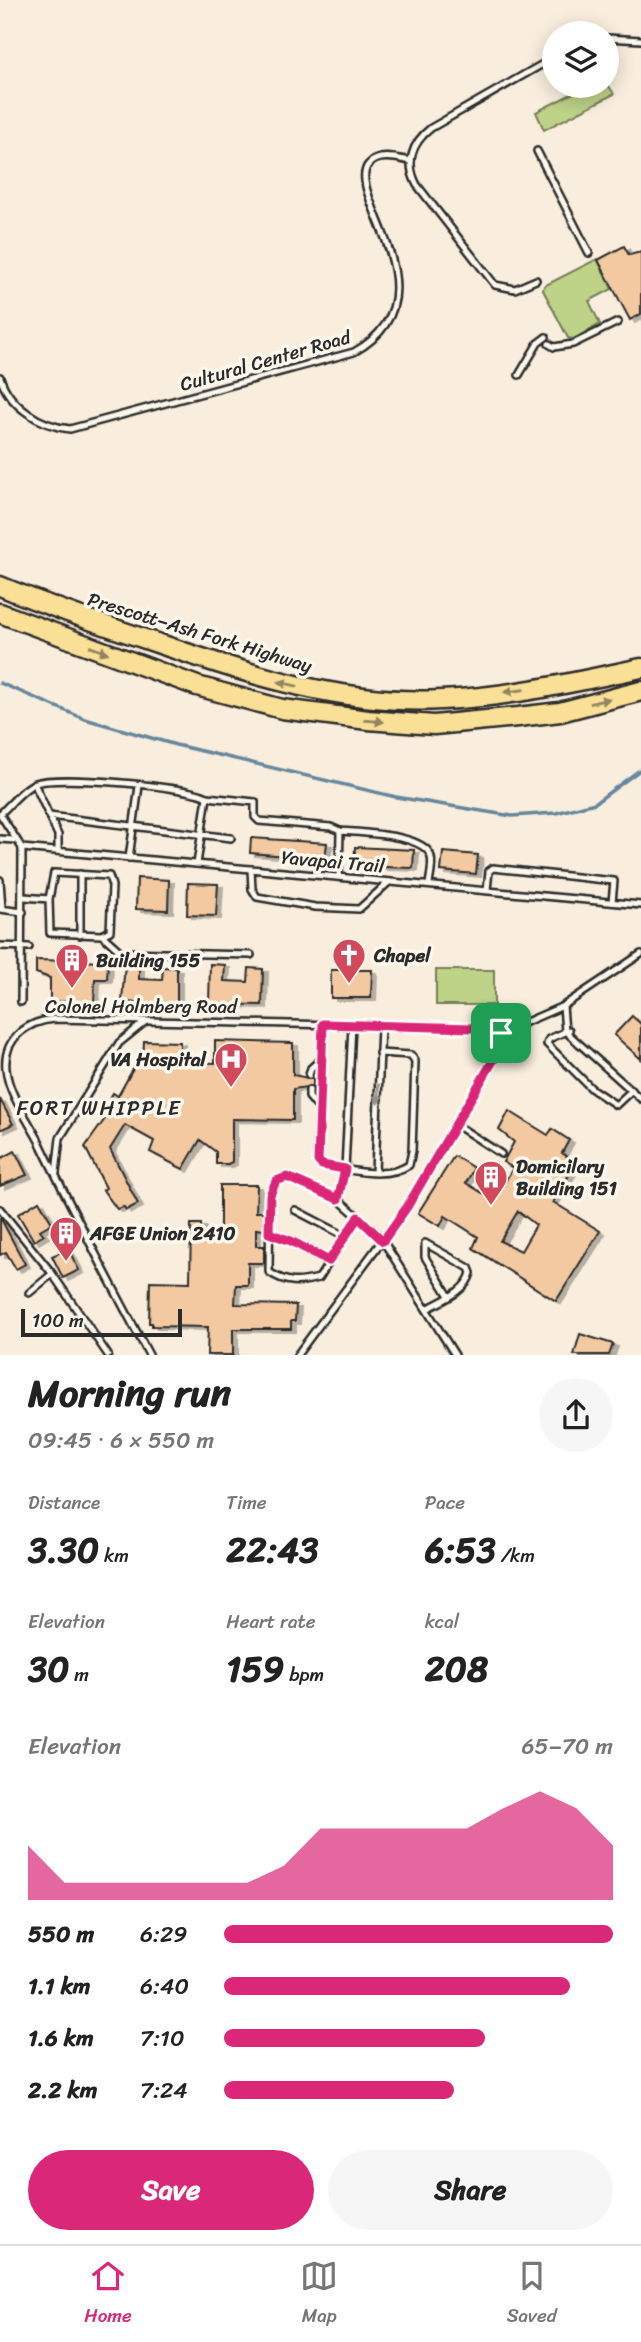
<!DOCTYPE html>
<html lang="en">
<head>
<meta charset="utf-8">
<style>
  :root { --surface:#fff; --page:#f6f6f6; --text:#222; --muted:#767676; --line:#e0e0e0; --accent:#db2777 }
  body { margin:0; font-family:Sriracha,sans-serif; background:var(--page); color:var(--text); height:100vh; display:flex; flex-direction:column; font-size:26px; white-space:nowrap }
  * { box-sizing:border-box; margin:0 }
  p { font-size:23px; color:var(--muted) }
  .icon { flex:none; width:38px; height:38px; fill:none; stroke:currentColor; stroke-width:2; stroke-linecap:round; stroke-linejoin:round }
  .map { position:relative; height:1355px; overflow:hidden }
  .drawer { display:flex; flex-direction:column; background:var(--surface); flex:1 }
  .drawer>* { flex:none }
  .tools { position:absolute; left:542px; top:21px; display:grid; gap:14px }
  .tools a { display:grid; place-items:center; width:77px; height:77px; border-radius:50%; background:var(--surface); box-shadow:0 4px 18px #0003; font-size:35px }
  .scale { position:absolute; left:21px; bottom:18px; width:161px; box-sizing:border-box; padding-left:7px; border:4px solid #2b2b2b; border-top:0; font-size:19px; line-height:24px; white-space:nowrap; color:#2b2b2b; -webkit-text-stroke:5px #fbf7ec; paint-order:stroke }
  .pin { position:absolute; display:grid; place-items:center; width:60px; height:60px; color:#fff; margin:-30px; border-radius:14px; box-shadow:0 4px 10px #0006 }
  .round { display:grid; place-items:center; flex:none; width:74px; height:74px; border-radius:37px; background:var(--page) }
  .summary { display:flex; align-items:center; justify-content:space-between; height:119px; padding:0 28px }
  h1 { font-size:38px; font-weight:800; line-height:52px }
  .metrics { display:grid; grid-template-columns:repeat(3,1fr); gap:10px; height:119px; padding:7px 28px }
  .metrics div { display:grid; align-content:center }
  .metrics b { font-size:35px; font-weight:800 }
  .metrics small { font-size:19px; font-weight:400 }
  .metrics p { font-size:19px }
  .chart { height:196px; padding:14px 28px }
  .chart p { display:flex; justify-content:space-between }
  .chart svg { width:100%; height:126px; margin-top:7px; fill:var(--accent); opacity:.7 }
  .cta { display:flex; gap:14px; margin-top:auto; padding:14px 28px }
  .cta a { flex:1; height:80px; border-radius:42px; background:var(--accent); color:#fff; font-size:28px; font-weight:800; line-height:80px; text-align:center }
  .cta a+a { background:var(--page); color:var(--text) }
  ul { padding:0 28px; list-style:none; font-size:23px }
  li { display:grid; grid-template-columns:112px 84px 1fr; align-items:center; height:52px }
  li i { height:18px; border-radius:9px; background:var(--accent) }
  .menu { display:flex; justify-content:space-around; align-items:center; height:98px; border-top:2px solid var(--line); background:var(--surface); font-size:19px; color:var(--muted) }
  .menu a { display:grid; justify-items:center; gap:4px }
  .menu .on { color:var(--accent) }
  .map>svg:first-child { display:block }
  .green { fill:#bed288; stroke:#747e5a; stroke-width:2 }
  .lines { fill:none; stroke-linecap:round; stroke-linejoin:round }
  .stream { stroke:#66869e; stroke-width:3.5 }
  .building { fill:#f3c9a2; stroke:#2b2b2b; stroke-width:2; fill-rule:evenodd; filter:url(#shadow) }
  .lane-casing { stroke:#2b2b2b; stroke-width:10 }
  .primary-casing { stroke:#2b2b2b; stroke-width:23 }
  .lane { stroke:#fbf7ec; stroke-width:5 }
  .primary { stroke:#fadf96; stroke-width:18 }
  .oneway { fill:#928560 }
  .oneway2 { fill:#93918c }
  .route-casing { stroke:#fff; stroke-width:14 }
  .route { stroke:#db2777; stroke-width:9 }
  .labels { text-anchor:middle; stroke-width:7; stroke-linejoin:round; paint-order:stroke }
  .street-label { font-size:19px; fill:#2b2b2b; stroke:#fbf7ec }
  .poi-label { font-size:19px; font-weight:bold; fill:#2b2b2b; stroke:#fbf7ec; text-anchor:start }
  .neighbourhood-label { font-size:21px; letter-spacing:2px; fill:#2b2b2b; stroke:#fbf7ec }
</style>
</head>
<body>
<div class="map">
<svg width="641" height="1355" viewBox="0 0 641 1355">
  <defs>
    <filter id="shadow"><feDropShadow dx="5" dy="3" stdDeviation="0" flood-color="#0004"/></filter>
  </defs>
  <rect width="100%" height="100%" fill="#f9eedd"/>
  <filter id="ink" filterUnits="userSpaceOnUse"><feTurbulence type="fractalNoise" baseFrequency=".0143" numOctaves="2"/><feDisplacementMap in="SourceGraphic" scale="14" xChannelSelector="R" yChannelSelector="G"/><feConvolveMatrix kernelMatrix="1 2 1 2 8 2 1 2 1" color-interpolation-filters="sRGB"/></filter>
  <g filter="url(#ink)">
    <g class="green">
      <polygon points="607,83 614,94 544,130 536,112 587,86 607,86"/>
      <polygon points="597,259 612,289 589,301 600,324 573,339 568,338 543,290 544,286"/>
      <rect x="436" y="970" width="58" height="35"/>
    </g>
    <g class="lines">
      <polyline class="stream" points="0,683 85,719 176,745 396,797 512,816 556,813 595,803 641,769"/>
    </g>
    <g class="building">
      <polygon points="624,246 629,255 641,252 641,314 630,320 598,260"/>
      <polygon points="251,838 327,843 325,859 250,853"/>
      <polygon points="355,847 414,850 413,868 354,866"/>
      <polygon points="443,852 478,855 476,874 441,871"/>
      <polygon points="137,878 169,880 168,910 136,909"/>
      <polygon points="188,883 218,884 216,916 187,915"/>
      <polygon points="36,960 108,962 107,979 95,979 94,1003 50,1001 50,978 36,973"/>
      <polygon points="125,962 139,963 139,979 162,980 163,967 177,968 177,1005 122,1002"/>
      <polygon points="210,964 225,965 224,981 248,982 249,968 263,969 262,1005 209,1004"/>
      <polygon points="331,970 372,970 371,998 331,998"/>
      <polygon points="632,1016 641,1024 641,1059 614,1035"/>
      <polygon points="144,1041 180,1042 180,1062 215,1063 215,1041 293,1043 293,1075 313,1079 313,1086 293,1089 293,1120 232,1119 232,1162 228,1164 216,1164 216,1152 200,1140 183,1169 150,1152 154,1141 125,1125 110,1149 138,1204 126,1210 124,1207 117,1209 103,1190 106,1188 85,1147 107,1116 102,1113 113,1093 118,1096 138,1060 143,1060"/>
      <polygon points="0,1099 13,1124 0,1130"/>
      <path d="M509,1111L548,1135L552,1129L569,1140L562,1153L576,1163L553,1202L600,1231L556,1301L473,1248L478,1237L445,1216L440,1226L418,1213L454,1156L474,1168L466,1183L494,1200L513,1168L503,1162L514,1142L499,1130ZM518,1211L536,1225L521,1251L500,1241Z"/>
      <polygon points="15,1151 27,1175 0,1186 0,1159"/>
      <polygon points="220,1185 257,1185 256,1212 265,1212 264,1230 256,1229 256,1246 264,1246 264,1263 248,1263 248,1285 236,1285 235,1304 296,1305 295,1321 291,1321 291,1329 233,1329 233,1355 207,1355 208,1327 152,1326 152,1323 149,1323 150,1281 190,1282 191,1224 201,1224 201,1236 220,1237"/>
      <polygon points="39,1201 52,1223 40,1230 44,1235 34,1241 18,1214"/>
      <polygon points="0,1217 25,1264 16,1269 6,1252 0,1255"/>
      <polygon points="68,1249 79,1270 63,1278 52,1256"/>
      <polygon points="580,1334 613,1344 609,1355 574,1355"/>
    </g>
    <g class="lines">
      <defs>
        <g id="lane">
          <polyline points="607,38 641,40"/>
          <polyline points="537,151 589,253"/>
          <path d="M536,280L515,289L495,285L417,185C405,163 412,143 431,128L555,57"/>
          <polyline points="549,344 554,347 573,344 618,322"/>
          <polyline points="519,375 538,343 546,337"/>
          <path d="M0,377C9,406 40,426 70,429L354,352C453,297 342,192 369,164C379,153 399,159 411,161"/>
          <polyline points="34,783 58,835 58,851"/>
          <polyline points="207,797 255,802 255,817 259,821 331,827 340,831 339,877"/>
          <polyline points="49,816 231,838"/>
          <path d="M340,831C360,833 426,834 431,857C433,865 430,877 429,884"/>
          <polyline points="0,839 14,840"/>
          <polyline points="22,848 641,905"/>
          <path d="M22,848L0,814C10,805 24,787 36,783C58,775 187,786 207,797L197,864"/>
          <polyline points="129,858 139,786"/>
          <polyline points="251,869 252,889 257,897 315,907 359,909 389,882"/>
          <polyline points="0,880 2,909"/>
          <polyline points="487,890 489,871 493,868 614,881 612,902"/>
          <polyline points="24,897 49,899 50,933 102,935 110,931 112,886 109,876 54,873 49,899"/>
          <polyline points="0,909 23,912"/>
          <polyline points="80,935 80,874"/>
          <polyline points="102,935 121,952 251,955"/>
          <polyline points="0,946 29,947"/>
          <polyline points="21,1002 22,848"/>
          <polyline points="563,1006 565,1031 641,1099"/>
          <path d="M323,1024L317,1153L322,1165C348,1170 386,1180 409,1165L412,1151L415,1061L411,1055L379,1053"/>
          <polyline points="569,1030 549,1039 547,1044 592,1089 616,1105 632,1090"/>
          <polyline points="501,1033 563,1006 641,954"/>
          <polyline points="309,1075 311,1068 321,1059"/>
          <polyline points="309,1090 309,1097 319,1109"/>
          <polyline points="455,1124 501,1154"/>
          <polyline points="375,1172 381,1026"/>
          <polyline points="56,1173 60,1138 119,1043 146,1021"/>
          <polyline points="338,1199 345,1169 352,1025"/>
          <polyline points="0,1209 51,1272 108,1355"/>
          <polyline points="295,1210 345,1236"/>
          <path d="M358,1217L319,1278C299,1283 287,1284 269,1272L270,1195L277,1180L287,1177L338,1199L380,1236L455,1355"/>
          <polyline points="269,1233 291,1240 329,1261"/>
          <polyline points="29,1293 52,1274"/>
          <path d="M427,1309C443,1300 466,1292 471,1273L469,1268L425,1243V1257L449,1296"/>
          <path d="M149,1355C111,1284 74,1214 39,1141C28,1120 8,1093 6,1069C3,1038 28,1021 55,1019L473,1028L501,1033"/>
          <polyline points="297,1355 407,1207 494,1059 501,1033"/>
        </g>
        <g id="primary">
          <path d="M0,586C53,608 106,626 160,644C250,675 345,705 441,700C508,697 576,682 641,668"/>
          <polyline points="0,613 197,686 282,709 368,720 434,725 518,717 560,712 641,691"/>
        </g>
      </defs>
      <use href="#lane" class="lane-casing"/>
      <use href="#primary" class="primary-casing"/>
      <use href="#lane" class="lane"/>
      <use href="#primary" class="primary"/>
    </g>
    <defs><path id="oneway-solid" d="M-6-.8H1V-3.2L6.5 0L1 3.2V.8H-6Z" transform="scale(1.75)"/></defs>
    <g class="oneway">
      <use href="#oneway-solid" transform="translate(99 650) rotate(20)"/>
      <use href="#oneway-solid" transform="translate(288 684) rotate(-167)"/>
      <use href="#oneway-solid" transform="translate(514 691) rotate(172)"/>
      <use href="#oneway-solid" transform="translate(600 701) rotate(-14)"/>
      <use href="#oneway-solid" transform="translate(374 721) rotate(5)"/>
    </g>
    <use class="oneway2" href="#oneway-solid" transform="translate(378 1094) rotate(92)"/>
  </g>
  <g class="lines" filter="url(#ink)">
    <defs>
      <polygon id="route" points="323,1024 473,1028 501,1033 494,1059 407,1207 383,1241 358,1217 329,1261 291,1241 269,1233 270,1195 276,1181 287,1177 338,1199 345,1169 322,1165 318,1161"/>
    </defs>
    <use href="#route" class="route-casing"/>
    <use href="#route" class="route"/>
  </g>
  <defs>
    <symbol id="church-pin" viewBox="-11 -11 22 30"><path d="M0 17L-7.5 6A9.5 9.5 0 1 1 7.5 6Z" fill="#d1495b" stroke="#fbf7ec"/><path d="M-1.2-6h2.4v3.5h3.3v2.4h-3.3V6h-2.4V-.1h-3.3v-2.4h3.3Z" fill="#fff"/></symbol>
    <symbol id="building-pin" viewBox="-11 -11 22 30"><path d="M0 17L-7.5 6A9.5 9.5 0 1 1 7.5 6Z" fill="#d1495b" stroke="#fbf7ec"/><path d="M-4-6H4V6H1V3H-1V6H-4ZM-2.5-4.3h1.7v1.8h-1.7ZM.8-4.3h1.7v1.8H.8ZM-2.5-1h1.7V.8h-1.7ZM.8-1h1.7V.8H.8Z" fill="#fff"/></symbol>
    <symbol id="hospital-pin" viewBox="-11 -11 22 30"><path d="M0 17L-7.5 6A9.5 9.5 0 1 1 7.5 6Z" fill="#d1495b" stroke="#fbf7ec"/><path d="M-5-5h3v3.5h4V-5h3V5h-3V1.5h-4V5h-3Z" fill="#fff"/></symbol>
  </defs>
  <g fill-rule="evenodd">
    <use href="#church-pin" x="330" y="936" width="38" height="52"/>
    <use href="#building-pin" x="53" y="941" width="38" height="52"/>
    <use href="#hospital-pin" x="212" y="1040" width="38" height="52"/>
    <use href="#building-pin" x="472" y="1158" width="38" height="52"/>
    <use href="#building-pin" x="47" y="1214" width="38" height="52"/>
  </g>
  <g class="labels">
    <g class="street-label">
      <text transform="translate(265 360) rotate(-16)" y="7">Cultural Center Road</text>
      <text transform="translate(200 632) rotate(17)" y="7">Prescott–Ash Fork Highway</text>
      <text transform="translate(333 861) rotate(5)" y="7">Yavapai Trail</text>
      <text x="141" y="1013">Colonel Holmberg Road</text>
    </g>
    <g class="poi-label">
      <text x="374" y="962">Chapel</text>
      <text x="96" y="967">Building 155</text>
      <text x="206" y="1066" text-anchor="end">VA Hospital</text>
      <text x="516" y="1173">Domicilary<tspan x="516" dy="22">Building 151</tspan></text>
      <text x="90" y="1240">AFGE Union 2410</text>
    </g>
    <g class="neighbourhood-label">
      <text x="99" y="1115">FORT WHIPPLE</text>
    </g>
  </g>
</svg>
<div class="tools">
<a><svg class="icon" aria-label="layers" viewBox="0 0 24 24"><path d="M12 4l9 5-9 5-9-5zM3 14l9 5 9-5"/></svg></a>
</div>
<div class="scale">100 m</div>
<div class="pin" style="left:501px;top:1033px;background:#1e9e55"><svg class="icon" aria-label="arrive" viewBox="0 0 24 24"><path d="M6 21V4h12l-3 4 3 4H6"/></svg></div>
</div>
<section class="drawer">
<div class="summary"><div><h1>Morning run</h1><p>09:45 · 6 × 550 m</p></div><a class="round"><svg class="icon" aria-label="share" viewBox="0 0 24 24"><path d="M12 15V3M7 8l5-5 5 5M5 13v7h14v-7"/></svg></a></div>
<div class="metrics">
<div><p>Distance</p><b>3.30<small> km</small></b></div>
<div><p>Time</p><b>22:43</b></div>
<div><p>Pace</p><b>6:53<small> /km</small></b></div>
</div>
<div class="metrics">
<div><p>Elevation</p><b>30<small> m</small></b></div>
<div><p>Heart rate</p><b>159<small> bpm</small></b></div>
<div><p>kcal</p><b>208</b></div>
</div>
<div class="chart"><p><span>Elevation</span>65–70 m</p>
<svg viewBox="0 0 160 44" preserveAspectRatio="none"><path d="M0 44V25L10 38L20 38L30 38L40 38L50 38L60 38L70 32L80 19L90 19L100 19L110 19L120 19L130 12L140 6L150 12L160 25V44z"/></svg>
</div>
<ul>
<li><b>550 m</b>6:29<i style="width:100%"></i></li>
<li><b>1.1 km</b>6:40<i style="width:89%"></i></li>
<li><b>1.6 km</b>7:10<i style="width:67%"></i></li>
<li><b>2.2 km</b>7:24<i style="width:59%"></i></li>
</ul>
<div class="cta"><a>Save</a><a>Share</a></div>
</section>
<nav class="menu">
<a class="on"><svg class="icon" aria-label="home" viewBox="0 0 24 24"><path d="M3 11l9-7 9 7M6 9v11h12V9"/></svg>Home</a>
<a><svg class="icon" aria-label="map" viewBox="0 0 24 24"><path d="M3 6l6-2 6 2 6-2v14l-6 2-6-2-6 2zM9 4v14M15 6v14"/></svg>Map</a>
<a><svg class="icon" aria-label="saved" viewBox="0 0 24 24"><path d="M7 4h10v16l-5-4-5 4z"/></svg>Saved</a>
</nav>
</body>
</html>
